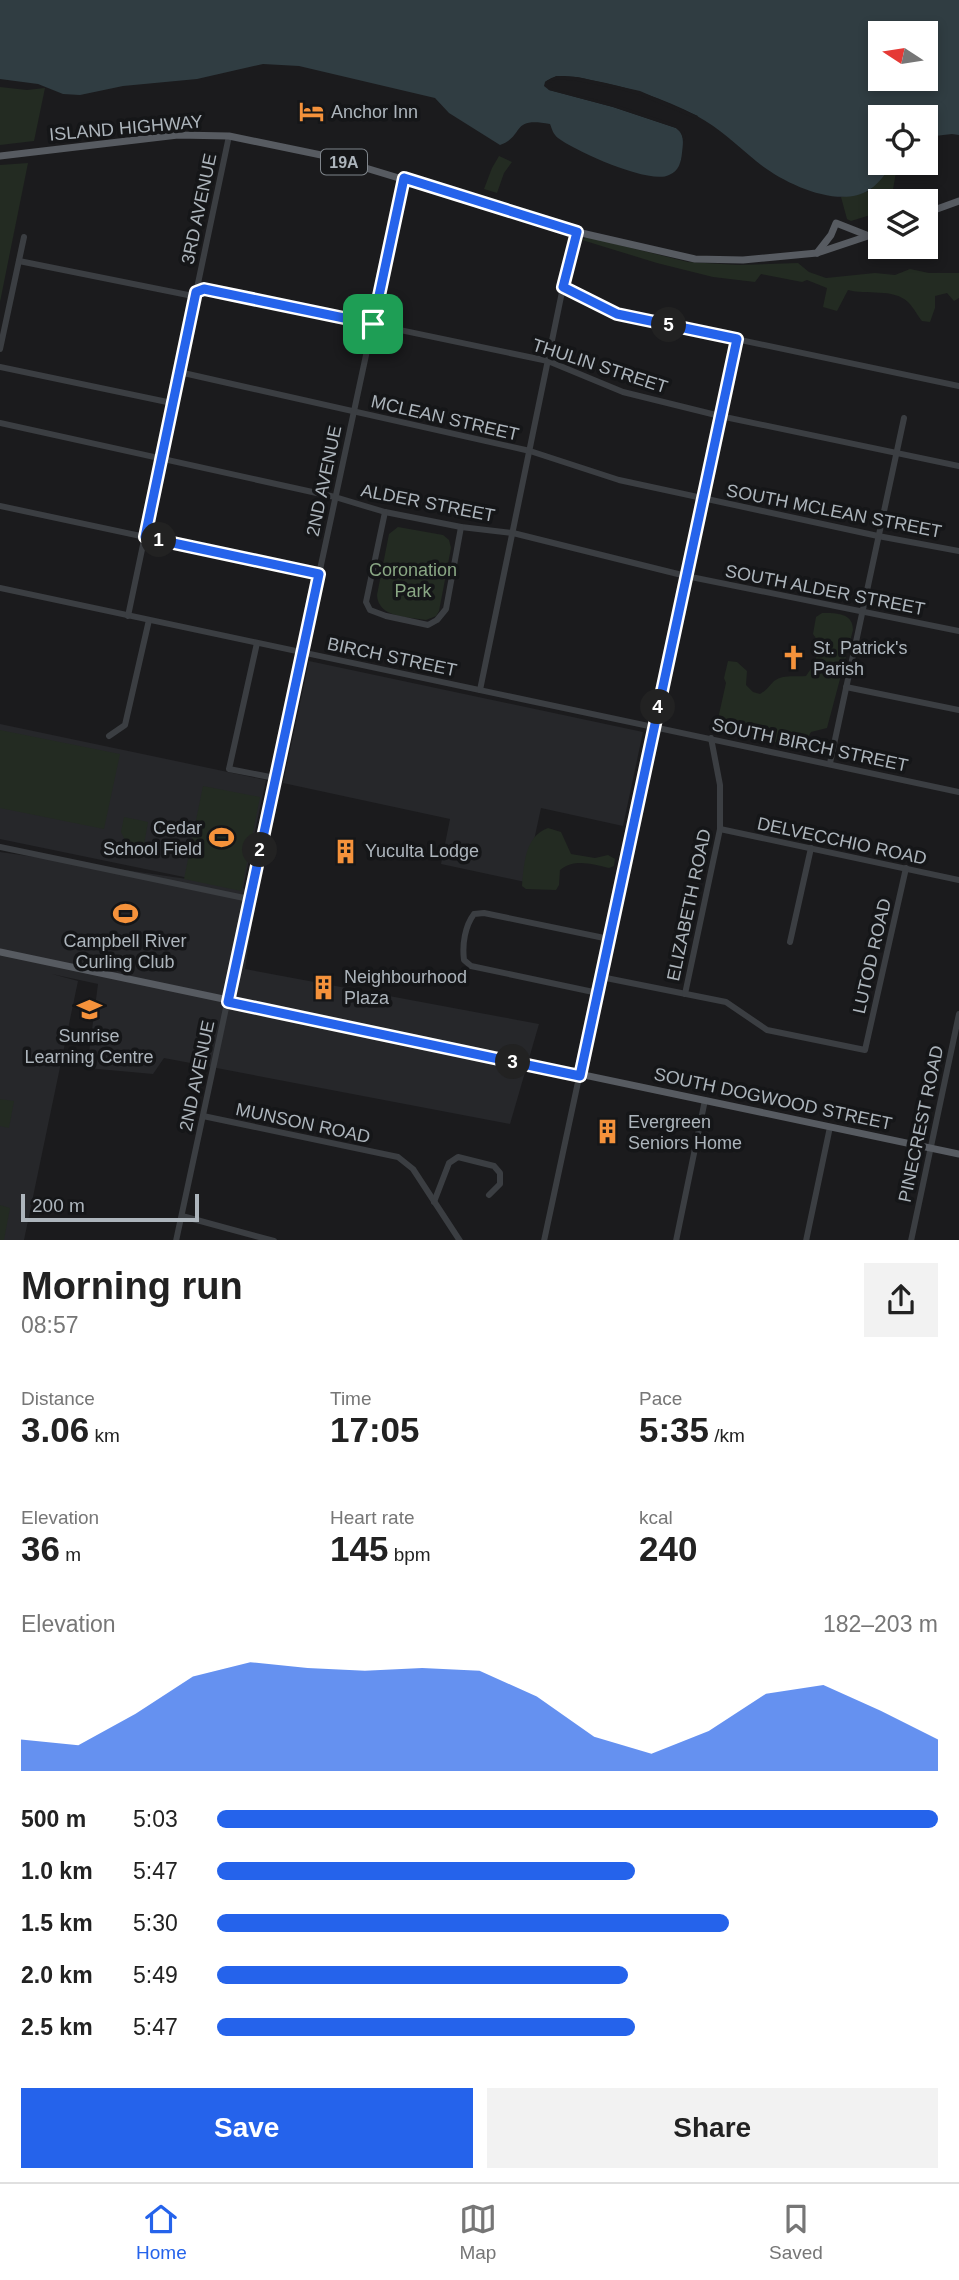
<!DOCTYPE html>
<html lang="en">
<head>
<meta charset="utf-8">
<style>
  :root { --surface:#fff; --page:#f2f2f2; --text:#222; --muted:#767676; --line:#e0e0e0; --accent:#2563eb }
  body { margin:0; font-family:Arial,sans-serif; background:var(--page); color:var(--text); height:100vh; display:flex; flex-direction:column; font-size:26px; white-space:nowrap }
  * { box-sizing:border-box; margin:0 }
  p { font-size:23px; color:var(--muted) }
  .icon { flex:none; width:38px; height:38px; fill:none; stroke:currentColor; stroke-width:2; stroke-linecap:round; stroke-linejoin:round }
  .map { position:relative; height:1240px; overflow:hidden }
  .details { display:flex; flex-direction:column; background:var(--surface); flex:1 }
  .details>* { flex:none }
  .needle { width:46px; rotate:282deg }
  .buttons { position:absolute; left:868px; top:21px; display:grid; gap:14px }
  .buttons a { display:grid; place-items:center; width:70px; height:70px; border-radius:0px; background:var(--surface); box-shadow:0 4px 10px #0003; font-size:35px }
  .scale { position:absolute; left:21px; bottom:18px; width:178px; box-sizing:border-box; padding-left:7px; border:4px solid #adb5bc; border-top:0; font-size:19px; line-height:24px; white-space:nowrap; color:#adb5bc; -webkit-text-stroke:5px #151618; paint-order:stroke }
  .pin { position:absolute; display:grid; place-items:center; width:60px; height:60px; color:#fff; margin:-30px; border-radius:14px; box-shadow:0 4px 10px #0006 }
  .km { position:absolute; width:35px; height:35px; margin:-18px; border-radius:50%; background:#222; color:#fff; font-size:19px; line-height:35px; text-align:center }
  .round { display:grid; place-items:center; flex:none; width:74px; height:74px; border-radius:0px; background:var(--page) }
  .overview { display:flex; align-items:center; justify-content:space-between; height:119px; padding:0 21px }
  h1 { font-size:38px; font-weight:600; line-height:52px }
  .metrics { display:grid; grid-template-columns:repeat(3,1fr); gap:10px; height:119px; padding:7px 21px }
  .metrics div { display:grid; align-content:center }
  .metrics b { font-size:35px; font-weight:600 }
  .metrics small { font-size:19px; font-weight:400 }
  .metrics p { font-size:19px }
  .chart { height:196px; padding:14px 21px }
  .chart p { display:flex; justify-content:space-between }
  .chart svg { width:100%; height:126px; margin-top:7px; fill:var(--accent); opacity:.7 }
  .cta { display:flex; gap:14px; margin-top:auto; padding:14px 21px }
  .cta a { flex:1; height:80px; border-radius:0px; background:var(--accent); color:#fff; font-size:28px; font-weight:600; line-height:80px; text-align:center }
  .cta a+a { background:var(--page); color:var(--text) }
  ul { padding:0 21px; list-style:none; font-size:23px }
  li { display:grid; grid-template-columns:112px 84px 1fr; align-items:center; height:52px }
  li i { height:18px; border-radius:9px; background:var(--accent) }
  .menu { display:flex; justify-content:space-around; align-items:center; height:98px; border-top:2px solid var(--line); background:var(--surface); font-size:19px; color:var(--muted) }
  .menu a { display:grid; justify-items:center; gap:4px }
  .menu .selected { color:var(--accent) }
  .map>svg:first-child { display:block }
  .built { fill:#26272a }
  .green { fill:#232b22 }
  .water { fill:#303d42; fill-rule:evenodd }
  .pier { fill:#1b1b1d }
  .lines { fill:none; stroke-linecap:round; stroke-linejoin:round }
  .minor { stroke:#3b3e42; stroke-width:6 }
  .major { stroke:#575b61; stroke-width:7 }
  .route-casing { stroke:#fff; stroke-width:14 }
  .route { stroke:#2563eb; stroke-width:9 }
  .labels { text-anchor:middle; stroke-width:7; stroke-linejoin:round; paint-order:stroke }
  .shield { fill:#151618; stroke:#7f858b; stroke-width:2 }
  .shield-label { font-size:16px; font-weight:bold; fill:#adb5bc }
  .poi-label { font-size:18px; fill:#adb5bc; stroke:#151618; text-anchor:start }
  .street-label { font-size:18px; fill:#adb5bc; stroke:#151618 }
  .park-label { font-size:18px; fill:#89a784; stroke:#151618 }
</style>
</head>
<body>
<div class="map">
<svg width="959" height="1241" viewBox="0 0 959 1241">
  <rect width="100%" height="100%" fill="#1b1b1d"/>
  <g class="built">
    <polygon points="309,661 643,732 623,826 541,808 525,882 441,864 450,819 283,783"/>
    <polygon points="0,724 266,780 243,888 257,891 245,969 539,1024 510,1124 164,1058 153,1074 87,1068 98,984 52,974 78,981 24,1240 0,1240 0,852 208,882 0,839"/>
  </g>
  <g class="green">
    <polygon points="0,87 27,90 45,88 34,141 0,145"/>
    <polygon points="499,156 512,162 504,173 497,193 484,189 492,168"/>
    <polygon points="28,163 0,302 0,165"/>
    <polygon points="896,163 905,163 896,172 891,201 880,201 880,212 851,221 847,219 841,197 870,191 881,174"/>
    <path d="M587,237L688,262L738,265L798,263L809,272L826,278L875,273L895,275L910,269L929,273H959V298L954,301L947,293L935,296V308L930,322L922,321C917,315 914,308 908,302C893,288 866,295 848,290L837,311L823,307L827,288L807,280L802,282L761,274L755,282L713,277L657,263L582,240Z"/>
    <path d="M398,527L443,535L449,540L451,548L439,611L436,616L426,620C409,617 378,618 377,595L389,534Z"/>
    <path d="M822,613C837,613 853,613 853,630L827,728L811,732L805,742L792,746L716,728L726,683L724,678L728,661L737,662L747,671L746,685L753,692L760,694C767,690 769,686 774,681C783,674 795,677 806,676C815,664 824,647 813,634L816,617Z"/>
    <polygon points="0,730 120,754 104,829 0,808"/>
    <polygon points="203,786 260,797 241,891 184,879"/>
    <polygon points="124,817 148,822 144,845 126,842 121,832"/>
    <path d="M548,828L561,832L571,854L595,858L608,855L615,859L614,866L609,868C593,864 574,858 560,870L559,885L556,890L526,889L522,886C524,864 525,836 548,828Z"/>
    <polygon points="0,1099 14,1101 9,1128 0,1126"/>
    <polygon points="0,1205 10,1208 4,1240 0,1240"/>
  </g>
  <path class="water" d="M0,0H959V135L952,134L926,137V117H880V163H894C886,172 879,184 869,190C838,210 781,182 756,161C737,145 719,128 697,116C663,98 628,87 591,80C576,77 557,72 545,82L549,90L613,107L676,128C685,135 683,143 682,153C681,162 679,171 669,175C650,185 575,151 558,138C553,134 552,129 550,124C510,116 525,136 500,145L449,113L435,98L299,66L263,64L197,79L123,86L80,95L63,94L38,84L0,79ZM880,33H926V79H880Z"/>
  <polygon class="pier" points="556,76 577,77 640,91 698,116 696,119 639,95 618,89 577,81 556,79 548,84 556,90 614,104 677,125 684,131 686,137 684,141 681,132 676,128 613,107 549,90 544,86 545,82"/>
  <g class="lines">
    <g class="minor">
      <polyline points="19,261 188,295 204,289 548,361 623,392 720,416 959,466"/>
      <polyline points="563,287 617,314 959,386"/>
      <polyline points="0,349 24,237"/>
      <polyline points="0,367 172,403"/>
      <polyline points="179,372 530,451 619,480 878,536 959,551"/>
      <polyline points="0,423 335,497 385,512 461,527 513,533 686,576 959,631"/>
      <polyline points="0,506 319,574"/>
      <polyline points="385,512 366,602 370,610 386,616 428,625 437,620 446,609 461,527"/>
      <polyline points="0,588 959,792"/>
      <polyline points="128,616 229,136"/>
      <polyline points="257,643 229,769 275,778"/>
      <polyline points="846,687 959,710"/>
      <polyline points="480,690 563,287 577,232"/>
      <polyline points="109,736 125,725 149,620"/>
      <polyline points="830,763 904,418"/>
      <polyline points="720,829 959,880"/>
      <polyline points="0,847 249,899"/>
      <polyline points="790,942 811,848"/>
      <polyline points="601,977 726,1002 767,1030 865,1050 906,868"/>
      <path d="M598,993L471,966L464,960C462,944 465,926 474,914L484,913L609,939"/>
      <polyline points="685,994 720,829 720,785 711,738"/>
      <polyline points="203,1116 398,1157 413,1169 460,1241"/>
      <polyline points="434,1202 449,1163 458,1157 494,1166 500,1173 500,1184 489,1195"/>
      <polyline points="182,1216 274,1241"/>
      <polyline points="176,1241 404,178"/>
      <polyline points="544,1241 737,339"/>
      <polyline points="676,1241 705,1100"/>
      <polyline points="806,1241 830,1127"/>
      <polyline points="911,1241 959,1014"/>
    </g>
    <g class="major">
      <polyline points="0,156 178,135 229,136 326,156 577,232 695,259 743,260 817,253 880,232"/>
      <polyline points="926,213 959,201"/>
      <polyline points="817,253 831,235 836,223 869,236"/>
      <polyline points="0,952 959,1154"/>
    </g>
  </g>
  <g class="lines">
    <defs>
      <polygon id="route" points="404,178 577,232 563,287 617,314 737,339 580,1076 228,1002 319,574 145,537 196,292 204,289 373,324"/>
    </defs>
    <use href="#route" class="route-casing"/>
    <use href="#route" class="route"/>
  </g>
  <defs>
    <symbol id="hotel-bare" viewBox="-9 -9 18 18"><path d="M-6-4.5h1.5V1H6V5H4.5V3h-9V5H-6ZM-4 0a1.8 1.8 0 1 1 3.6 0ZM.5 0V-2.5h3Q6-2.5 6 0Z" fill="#f5923b" stroke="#151618" stroke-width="2.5" paint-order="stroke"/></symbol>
    <symbol id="church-bare" viewBox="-9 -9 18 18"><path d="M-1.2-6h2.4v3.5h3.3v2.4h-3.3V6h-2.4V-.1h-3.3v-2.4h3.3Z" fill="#f5923b" stroke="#151618" stroke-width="2.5" paint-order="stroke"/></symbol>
    <symbol id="stadium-bare" viewBox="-9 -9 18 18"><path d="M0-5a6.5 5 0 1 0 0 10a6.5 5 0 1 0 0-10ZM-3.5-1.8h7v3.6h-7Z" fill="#f5923b" stroke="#151618" stroke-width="2.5" paint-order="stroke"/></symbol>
    <symbol id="building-bare" viewBox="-9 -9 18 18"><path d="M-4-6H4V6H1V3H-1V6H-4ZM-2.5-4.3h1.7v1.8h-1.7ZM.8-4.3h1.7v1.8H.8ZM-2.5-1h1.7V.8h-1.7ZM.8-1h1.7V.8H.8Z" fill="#f5923b" stroke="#151618" stroke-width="2.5" paint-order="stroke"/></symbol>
    <symbol id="school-bare" viewBox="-9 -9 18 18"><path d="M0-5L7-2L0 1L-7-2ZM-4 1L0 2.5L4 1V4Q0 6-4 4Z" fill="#f5923b" stroke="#151618" stroke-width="2.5" paint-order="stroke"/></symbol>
  </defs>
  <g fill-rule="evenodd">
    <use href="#hotel-bare" x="294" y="94" width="35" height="35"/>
    <use href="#church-bare" x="776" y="640" width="35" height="35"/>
    <use href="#stadium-bare" x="204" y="820" width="35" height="35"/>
    <use href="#building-bare" x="328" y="834" width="35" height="35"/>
    <use href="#stadium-bare" x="108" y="896" width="35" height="35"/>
    <use href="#building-bare" x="306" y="970" width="35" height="35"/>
    <use href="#school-bare" x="72" y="992" width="35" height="35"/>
    <use href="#building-bare" x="590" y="1114" width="35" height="35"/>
  </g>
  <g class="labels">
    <rect class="shield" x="321" y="149.5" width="46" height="25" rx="5"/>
    <g class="shield-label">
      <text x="344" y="168">19A</text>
    </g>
    <g class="poi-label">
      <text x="331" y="118">Anchor Inn</text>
      <text x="813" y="654">St. Patrick's<tspan x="813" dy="21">Parish</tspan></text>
      <text x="202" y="834" text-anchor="end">Cedar<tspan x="202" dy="21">School Field</tspan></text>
      <text x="365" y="857">Yuculta Lodge</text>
      <text x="125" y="947" text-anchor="middle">Campbell River<tspan x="125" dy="21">Curling Club</tspan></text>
      <text x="344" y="983">Neighbourhood<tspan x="344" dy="21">Plaza</tspan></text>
      <text x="89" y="1042" text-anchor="middle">Sunrise<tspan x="89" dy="21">Learning Centre</tspan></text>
      <text x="628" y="1128">Evergreen<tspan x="628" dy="21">Seniors Home</tspan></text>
    </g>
    <g class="street-label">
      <text transform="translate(126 128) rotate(-5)" y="6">ISLAND HIGHWAY</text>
      <text transform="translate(199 209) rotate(-78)" y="6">3RD AVENUE</text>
      <text transform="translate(600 366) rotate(18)" y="6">THULIN STREET</text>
      <text transform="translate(445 418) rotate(13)" y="6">MCLEAN STREET</text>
      <text transform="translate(324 481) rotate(-78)" y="6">2ND AVENUE</text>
      <text transform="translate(428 503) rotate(11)" y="6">ALDER STREET</text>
      <text transform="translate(834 511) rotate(11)" y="6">SOUTH MCLEAN STREET</text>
      <text transform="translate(825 590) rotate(11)" y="6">SOUTH ALDER STREET</text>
      <text transform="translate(392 657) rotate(12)" y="6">BIRCH STREET</text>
      <text transform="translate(810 745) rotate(12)" y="6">SOUTH BIRCH STREET</text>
      <text transform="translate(842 841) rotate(12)" y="6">DELVECCHIO ROAD</text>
      <text transform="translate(689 905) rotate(-78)" y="6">ELIZABETH ROAD</text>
      <text transform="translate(872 956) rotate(-77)" y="6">LUTOD ROAD</text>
      <text transform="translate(197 1076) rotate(-78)" y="6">2ND AVENUE</text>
      <text transform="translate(773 1099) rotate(12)" y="6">SOUTH DOGWOOD STREET</text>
      <text transform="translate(303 1123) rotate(12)" y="6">MUNSON ROAD</text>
      <text transform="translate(921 1124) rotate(-78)" y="6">PINECREST ROAD</text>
    </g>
    <g class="park-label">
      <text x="413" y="576">Coronation<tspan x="413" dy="21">Park</tspan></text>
    </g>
  </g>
</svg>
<div class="buttons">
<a><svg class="needle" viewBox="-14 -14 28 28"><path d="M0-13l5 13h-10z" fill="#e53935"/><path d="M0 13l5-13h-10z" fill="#767676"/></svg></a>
<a><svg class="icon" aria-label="locate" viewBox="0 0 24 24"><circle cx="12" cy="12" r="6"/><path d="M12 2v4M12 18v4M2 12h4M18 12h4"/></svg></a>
<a><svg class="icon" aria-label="layers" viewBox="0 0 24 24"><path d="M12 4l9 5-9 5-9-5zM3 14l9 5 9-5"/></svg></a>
</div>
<div class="scale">200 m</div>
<div class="pin" style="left:373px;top:324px;background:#1e9e55"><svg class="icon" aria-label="arrive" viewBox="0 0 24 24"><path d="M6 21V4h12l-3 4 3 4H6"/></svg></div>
<b class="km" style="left:159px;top:540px">1</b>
<b class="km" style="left:260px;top:850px">2</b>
<b class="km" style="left:513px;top:1062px">3</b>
<b class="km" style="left:658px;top:707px">4</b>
<b class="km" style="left:669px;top:325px">5</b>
</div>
<section class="details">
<div class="overview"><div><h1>Morning run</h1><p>08:57</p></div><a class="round"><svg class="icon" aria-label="share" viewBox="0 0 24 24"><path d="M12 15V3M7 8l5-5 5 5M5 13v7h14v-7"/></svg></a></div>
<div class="metrics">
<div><p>Distance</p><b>3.06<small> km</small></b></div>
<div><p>Time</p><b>17:05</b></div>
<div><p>Pace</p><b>5:35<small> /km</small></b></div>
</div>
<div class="metrics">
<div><p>Elevation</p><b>36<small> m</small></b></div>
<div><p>Heart rate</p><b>145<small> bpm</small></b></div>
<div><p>kcal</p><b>240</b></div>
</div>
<div class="chart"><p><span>Elevation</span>182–203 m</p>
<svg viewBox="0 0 160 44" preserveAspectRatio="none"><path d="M0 44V33L10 35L20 24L30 11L40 6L50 8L60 9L70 8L80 9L90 18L100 32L110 38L120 30L130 17L140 14L150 23L160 33V44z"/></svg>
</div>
<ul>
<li><b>500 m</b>5:03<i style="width:100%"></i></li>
<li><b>1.0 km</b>5:47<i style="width:58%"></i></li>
<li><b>1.5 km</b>5:30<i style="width:71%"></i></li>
<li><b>2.0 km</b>5:49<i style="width:57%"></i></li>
<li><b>2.5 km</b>5:47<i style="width:58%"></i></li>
</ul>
<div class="cta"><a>Save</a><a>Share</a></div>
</section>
<nav class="menu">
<a class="selected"><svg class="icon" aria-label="home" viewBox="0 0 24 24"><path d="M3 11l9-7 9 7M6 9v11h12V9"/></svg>Home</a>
<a><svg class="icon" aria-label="map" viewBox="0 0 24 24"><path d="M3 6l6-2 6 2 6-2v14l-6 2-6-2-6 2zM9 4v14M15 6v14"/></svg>Map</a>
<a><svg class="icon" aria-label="saved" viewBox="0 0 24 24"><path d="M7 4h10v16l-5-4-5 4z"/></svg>Saved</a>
</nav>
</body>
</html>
